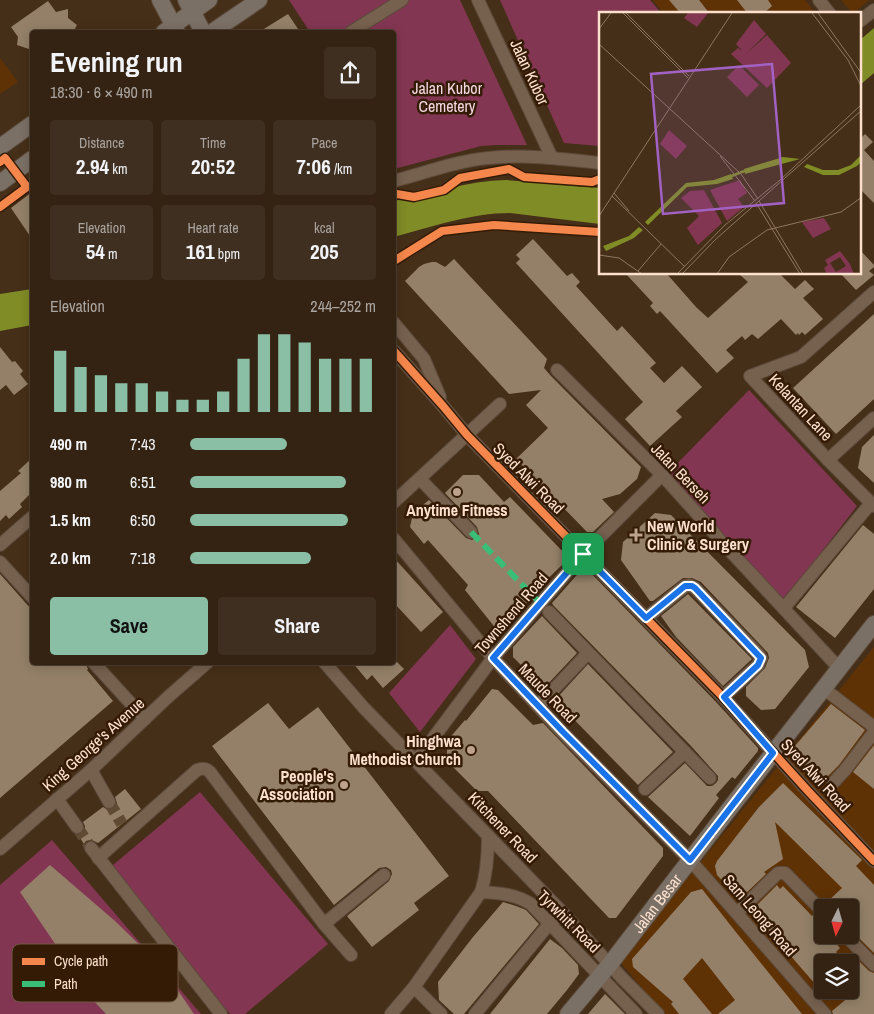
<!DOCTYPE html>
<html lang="en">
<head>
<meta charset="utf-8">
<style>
  :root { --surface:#342312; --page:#3f2f20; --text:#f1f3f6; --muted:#a9a49f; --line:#4e4032; --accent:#8abfa5 }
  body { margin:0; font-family:"Archivo Narrow",sans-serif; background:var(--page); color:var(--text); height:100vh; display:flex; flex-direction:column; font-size:19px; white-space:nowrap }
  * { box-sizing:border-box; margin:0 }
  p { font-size:16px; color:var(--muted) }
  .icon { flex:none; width:28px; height:28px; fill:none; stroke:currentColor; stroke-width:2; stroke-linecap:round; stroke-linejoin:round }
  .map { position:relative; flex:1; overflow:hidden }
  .details { position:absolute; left:30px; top:30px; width:366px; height:635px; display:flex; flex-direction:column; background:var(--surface); border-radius:5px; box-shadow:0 2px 12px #0003,0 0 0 1px var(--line) }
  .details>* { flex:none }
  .needle { width:32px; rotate:185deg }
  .tools { position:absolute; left:814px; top:899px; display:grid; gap:10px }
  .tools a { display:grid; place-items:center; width:45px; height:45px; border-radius:5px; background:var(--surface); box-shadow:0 2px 12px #0003,0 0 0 1px var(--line); font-size:25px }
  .pin { position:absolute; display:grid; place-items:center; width:42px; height:42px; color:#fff; margin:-21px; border-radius:10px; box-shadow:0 2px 8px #0006 }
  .round { display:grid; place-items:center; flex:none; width:52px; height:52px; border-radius:5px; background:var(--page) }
  .overview { display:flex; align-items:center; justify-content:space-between; height:85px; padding:0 20px }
  h1 { font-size:28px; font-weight:700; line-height:38px }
  .metrics { display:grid; grid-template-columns:repeat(3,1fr); gap:8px; height:85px; padding:5px 20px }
  .metrics div { display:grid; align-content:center; border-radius:5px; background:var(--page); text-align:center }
  .metrics b { font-size:21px; font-weight:700 }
  .metrics small { font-size:14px; font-weight:400 }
  .metrics p { font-size:14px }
  .chart { height:140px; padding:10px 20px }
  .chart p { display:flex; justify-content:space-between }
  .chart svg { width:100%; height:90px; margin-top:5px; stroke:var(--accent); stroke-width:6 }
  .button { display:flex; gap:10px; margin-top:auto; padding:10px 20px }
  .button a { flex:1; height:58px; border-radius:5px; background:var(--accent); color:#111; font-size:20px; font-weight:700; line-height:58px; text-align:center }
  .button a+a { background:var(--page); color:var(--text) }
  ul { padding:0 20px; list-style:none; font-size:16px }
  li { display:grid; grid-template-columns:80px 60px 1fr; align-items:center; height:38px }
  li i { height:12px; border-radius:6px; background:var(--accent) }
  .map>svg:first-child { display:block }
  .built { fill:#5f3206; fill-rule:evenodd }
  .green { fill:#833652 }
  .water { fill:#808c26 }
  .building { fill:#948068 }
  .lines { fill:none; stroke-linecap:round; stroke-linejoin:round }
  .minor-tunnel { stroke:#614a33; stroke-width:12; stroke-dasharray:12 6; stroke-linecap:butt }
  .minor-casing { stroke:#5c4a3a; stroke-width:14 }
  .major-casing { stroke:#5c4a3a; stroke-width:18 }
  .minor { stroke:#76604e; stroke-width:12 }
  .major { stroke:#7b7065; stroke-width:16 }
  .quiet { stroke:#3abd76; stroke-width:6; stroke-dasharray:12 6; stroke-linecap:butt }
  .cycleway-casing { stroke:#341b06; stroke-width:11 }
  .cycleway { stroke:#f5874c; stroke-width:8 }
  .route-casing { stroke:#fff; stroke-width:10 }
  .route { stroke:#1a73e8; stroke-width:6 }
  .poi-dot { fill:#bda38e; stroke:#341b06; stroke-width:2 }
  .labels { text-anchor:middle; stroke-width:5; stroke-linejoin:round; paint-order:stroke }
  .street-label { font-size:16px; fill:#fde1ce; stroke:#341b06 }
  .park-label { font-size:16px; fill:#f4d8e1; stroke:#341b06 }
  .poi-label { font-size:16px; font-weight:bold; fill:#fde1ce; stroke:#341b06; text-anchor:end }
  .inset-river { fill:none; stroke:#808c26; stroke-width:2.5 }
  .inset-road { fill:none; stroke:#8f7661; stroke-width:1 }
  .view { fill:#a262c4; fill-opacity:0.15; stroke:#a262c4; stroke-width:2.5 }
  .inset-edge { fill:none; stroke:#fde1ce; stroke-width:2.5 }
  .key { fill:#341b06; stroke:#705642; stroke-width:1 }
  .key-label { font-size:14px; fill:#fde1ce }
</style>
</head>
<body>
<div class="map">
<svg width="874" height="1014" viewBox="0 0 874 1014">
  <rect width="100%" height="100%" fill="#462f18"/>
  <g class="built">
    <polygon points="653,0 805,0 816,14 664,14"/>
    <polygon points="841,0 869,0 853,14"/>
    <polygon points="0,58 18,82 0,94"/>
    <path d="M874,647V1014H664L620,962ZM822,908H850V935H822ZM822,962H850V990H822Z"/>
  </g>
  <g class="green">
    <polygon points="289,0 460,0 527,145 496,145 481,146 394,169 394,32 310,32"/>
    <polygon points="500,0 650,0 662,14 600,14 600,146 564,143"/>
    <polygon points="749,390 857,506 783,602 665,476"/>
    <polygon points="450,625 476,659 420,732 389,693"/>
    <polygon points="200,792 328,944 245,1014 230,1014 107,870"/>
    <polygon points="52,840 201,1014 0,1014 0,885"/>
  </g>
  <g class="water">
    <polygon points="874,28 874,73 860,85 860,40"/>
    <path d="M506,180L600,188V224L510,213C472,213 431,227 394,237V201C431,193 468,181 506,180Z"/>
    <polygon points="32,289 32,325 0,331 0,294"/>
  </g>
  <g class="building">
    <polygon points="669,0 699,0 710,14 681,14"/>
    <polygon points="737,0 768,0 772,6 763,14 748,14"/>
    <polygon points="48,1 56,12 68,9 68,18 77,25 73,32 32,32 32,50 17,45 18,37 11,27"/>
    <polygon points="288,14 300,32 259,32"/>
    <polygon points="865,134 873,142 864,150 874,161 874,203 860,189 860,139"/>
    <polygon points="32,192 32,239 11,208"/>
    <polygon points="533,239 567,276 572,273 580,282 576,286 617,331 622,326 656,363 650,368 664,383 682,366 702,387 676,411 682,417 650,446 625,419 643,402 516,263 520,259 516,255"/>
    <polygon points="860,250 874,265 874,267 869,271 874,275 856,290 841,274 860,274"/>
    <polygon points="454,259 547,359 544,368 551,376 641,467 637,479 620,494 602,499 614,512 593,532 587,532 516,459 548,428 526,405 541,390 509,394 405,281 419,267 424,264 432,262 436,262 445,267"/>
    <polygon points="626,274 667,274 696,307 708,318 748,282 739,274 780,274 795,289 805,280 814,289 803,298 823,319 805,335 802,332 799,335 798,333 796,335 781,319 758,339 752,334 745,340 742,336 726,350 734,358 717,373 660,311 657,314 650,306 653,303"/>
    <polygon points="874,314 874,399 836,434 793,388"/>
    <polygon points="0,347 12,362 15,361 23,371 20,374 28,384 14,395 6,385 0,390"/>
    <polygon points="874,435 874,483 858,468 862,447"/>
    <polygon points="32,458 32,492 20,504 22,507 9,519 6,515 0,521 0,491 21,473 18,471"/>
    <polygon points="463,475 479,475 504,502 510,497 569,558 561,566 529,597 530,599 505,629 497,630 465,590 468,585 428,540 424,544 410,527 413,513 429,500 466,538 472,540 477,537 479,534 477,527 445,493"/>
    <polygon points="655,513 671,515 805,650 809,667 775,709 761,710 746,696 746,687 765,668 769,658 768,653 701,582 692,578 683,578 653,601 650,601 621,560 623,542"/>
    <polygon points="863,525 874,534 874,589 835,638 796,607"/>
    <polygon points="394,558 443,612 421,632 394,603"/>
    <polygon points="583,568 586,568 717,703 758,748 758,751 735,779 732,777 716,795 719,798 690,836 648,797 685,763 707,786 712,786 716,783 718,780 718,776 691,746 553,605 552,603"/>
    <polygon points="0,574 32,610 32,662 85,662 88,669 87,670 113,701 0,798"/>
    <polygon points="688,594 752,659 723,686 676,637 661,616"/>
    <polygon points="542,616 577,653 544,688 513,657 513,647"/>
    <polygon points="352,662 397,662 404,669 383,688 372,675 367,680"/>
    <polygon points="588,664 673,752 638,785 555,700"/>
    <polygon points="492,689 498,690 533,725 543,723 663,848 663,856 616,918 609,918 488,791 477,791 447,761 447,741 465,720 466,721"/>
    <polygon points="268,703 289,729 318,707 449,876 414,903 419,910 372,947 347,916 389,881 392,874 391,870 386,867 379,868 334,905 212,746"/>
    <polygon points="831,704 865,730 839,765 827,777 825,783 789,753"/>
    <polygon points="874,745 874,789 853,772"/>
    <polygon points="783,783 862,860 856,866 874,885 874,953 850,929 850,908 829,908 826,903 842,888 775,822 783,859 764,872 766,874 740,899 717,875 715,866 717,861 759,807"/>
    <polygon points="125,789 141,809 98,843 94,841 90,840 86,841 84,844 78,835 82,833 85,830 85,826 83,822 103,807 108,810 113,809 117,803 115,797"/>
    <polygon points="50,865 115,921 150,955 175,986 194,1014 106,1014 93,1000 20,892"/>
    <polygon points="777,885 780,889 783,886 812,916 814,914 819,919 822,919 822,935 828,935 840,948 836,952 846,962 822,962 822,992 757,917 757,905"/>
    <polygon points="702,889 735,931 802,1014 718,1014 735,1000 702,958 683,979 712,1014 679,1014 671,1004 673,1002 633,967 632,959 691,892"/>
    <polygon points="503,902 516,906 526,910 539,924 464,1014 454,1014 439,1000 438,982 473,937"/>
    <polygon points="550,939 562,948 578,965 579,974 567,990 547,1014 490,1014"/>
    <polygon points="859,961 869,971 874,973 874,1014 833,1014 832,1011 850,996 844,990 850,990 850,969"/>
    <polygon points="605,994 625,1014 588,1014"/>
  </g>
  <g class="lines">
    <g class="minor-tunnel">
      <polyline points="109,802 122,824"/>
      <polyline points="77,827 91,848"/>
    </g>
    <defs>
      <g id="minor">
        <polyline points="478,0 552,158"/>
        <polyline points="819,0 830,14"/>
        <polyline points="860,21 874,10"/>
        <polyline points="351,32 402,0"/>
        <path d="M394,181C425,173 456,161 488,158C525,154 563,159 600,163"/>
        <polyline points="874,292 801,357 750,376 828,460 874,506"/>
        <polyline points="394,323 424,359 440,397"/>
        <polyline points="394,351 443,406 467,435 723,697 808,791 874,861"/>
        <polyline points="557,370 662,475 710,528 718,538 839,668"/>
        <polyline points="828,460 874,418"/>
        <polyline points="420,479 471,532"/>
        <polyline points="394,502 500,404"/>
        <polyline points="394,539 493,658 563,733 690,860 825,1014"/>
        <polyline points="0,545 32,517"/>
        <polyline points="0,562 32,597"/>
        <polyline points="784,608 871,503"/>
        <polyline points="549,612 710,778"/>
        <polyline points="646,618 685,586 689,585 695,588 759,655 761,658 758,665 723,697"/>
        <polyline points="93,662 145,719"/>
        <polyline points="324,662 364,708 563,913 622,978 658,1014"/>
        <polyline points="823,688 874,727"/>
        <polyline points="538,706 588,653"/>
        <polyline points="416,761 493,658 583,554 662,475"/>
        <polyline points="91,770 109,802"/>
        <polyline points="833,783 845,770 874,732"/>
        <polyline points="645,789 685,752"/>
        <polyline points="57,799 77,827"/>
        <polyline points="91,848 221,1014"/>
        <polyline points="0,849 91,770 168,697 208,662"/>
        <path d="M98,858L197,770C202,768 206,768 210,772L324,924L351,955"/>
        <path d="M481,892C499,893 515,894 531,904L636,1014"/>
        <polyline points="737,913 778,873 785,873 822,911"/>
        <polyline points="324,924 384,875"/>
        <polyline points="845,935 874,965"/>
        <polyline points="414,987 441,1014"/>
        <path d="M391,1014L414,987L481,892C487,873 488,855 488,836"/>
        <polyline points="475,1014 550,923 555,919"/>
      </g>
      <g id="major">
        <polyline points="160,0 177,32"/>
        <polyline points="186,0 203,32"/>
        <polyline points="164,32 209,0"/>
        <polyline points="212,32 259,0"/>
        <polyline points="0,147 32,124"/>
        <polyline points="0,183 32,159"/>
        <path id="s1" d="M568,1014L610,964L734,803L874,624"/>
      </g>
    </defs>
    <use href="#minor" class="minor-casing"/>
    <use href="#major" class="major-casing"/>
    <use href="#minor" class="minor"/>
    <use href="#major" class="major"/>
    <polyline class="quiet" points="471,532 541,604"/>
    <defs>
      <g id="cycleway">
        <polyline points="0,162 5,158 27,187 0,207"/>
        <polyline points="394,195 397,194 414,197 444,190 460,178 509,169 524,177 592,182 600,179"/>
        <polyline points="394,261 442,231 494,225 600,232"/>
        <polyline points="394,351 443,406 467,435 723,697 808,791 874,861"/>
      </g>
    </defs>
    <use href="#cycleway" class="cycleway-casing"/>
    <use href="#cycleway" class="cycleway"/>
  </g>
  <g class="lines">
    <defs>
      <polygon id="route" points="583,554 646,618 685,586 692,586 695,588 761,658 758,665 724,697 773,753 690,860 563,732 493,658"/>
    </defs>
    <use href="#route" class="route-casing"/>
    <use href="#route" class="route"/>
  </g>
  <g class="poi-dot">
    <circle cx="457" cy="492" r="5"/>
    <path d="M633.5 527.5h5v5h5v5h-5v5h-5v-5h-5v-5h5z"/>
    <circle cx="471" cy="750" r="5"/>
    <circle cx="344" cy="785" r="5"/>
  </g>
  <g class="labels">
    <g class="street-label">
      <text transform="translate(530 72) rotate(65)" y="6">Jalan Kubor</text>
      <text transform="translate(801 407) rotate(47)" y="6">Kelantan Lane</text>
      <text transform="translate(681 473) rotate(46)" y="6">Jalan Berseh</text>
      <text transform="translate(529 478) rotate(45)" y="6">Syed Alwi Road</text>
      <text transform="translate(511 613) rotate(-49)" y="6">Townshend Road</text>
      <text transform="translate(548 693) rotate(46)" y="6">Maude Road</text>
      <text transform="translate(93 744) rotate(-42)" y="6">King George's Avenue</text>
      <text transform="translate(816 775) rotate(47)" y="6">Syed Alwi Road</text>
      <text transform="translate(503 827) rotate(46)" y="6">Kitchener Road</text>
      <text dy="6" stroke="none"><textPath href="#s1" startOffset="142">Jalan Besar</textPath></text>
      <text transform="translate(760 915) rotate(49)" y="6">Sam Leong Road</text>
      <text transform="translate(569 921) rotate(45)" y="6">Tyrwhitt Road</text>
    </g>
    <g class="park-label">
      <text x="447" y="94">Jalan Kubor<tspan x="447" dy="18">Cemetery</tspan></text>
    </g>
    <g class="poi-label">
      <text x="457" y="516" text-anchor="middle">Anytime Fitness</text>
      <text x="647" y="532" text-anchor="start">New World<tspan x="647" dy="18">Clinic &amp; Surgery</tspan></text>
      <text x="461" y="747">Hinghwa<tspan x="461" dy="18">Methodist Church</tspan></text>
      <text x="334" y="782">People's<tspan x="334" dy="18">Association</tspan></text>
    </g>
  </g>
  <g transform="translate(599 12)">
    <rect width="262" height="262" fill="#462f18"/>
    <path d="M89,1H109L98,15L85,6ZM155,8L167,22L147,42L168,23L192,51L168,76L132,42L139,36L143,39L137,32ZM140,53L160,73L148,85L128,65ZM70,118L88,134L77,147L61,132ZM141,168L148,181L139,187L145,195L128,209L111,178ZM105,178L123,211L99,233L88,216L100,204L82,186L91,179ZM225,206L232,217L214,226L203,210ZM241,239L251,252L255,262H228L225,256L229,253L226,248ZM241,245L247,254L237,260L231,251Z" fill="#833652" fill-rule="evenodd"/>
    <path d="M262,143V150L258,154L240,163H224L205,155L208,152L224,158H239L252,153ZM184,145L201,147L146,162L145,157ZM132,162L134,167L118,172L88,175L49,213L46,210L87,171L115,168ZM40,215L44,218L35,226L7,239L4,234L30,224Z" fill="#808c26"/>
    <path class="inset-river" d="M130,165L148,158"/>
    <path class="inset-road" d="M24,1L89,66M27,1L90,64M213,1L249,48L263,76M219,1L263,62M0,17L12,1M0,32L142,162L159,187M121,144L156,189M15,181L30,199M13,184L86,255M160,189L204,262M157,191L201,262M0,204L133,1M0,243L20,246L43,262M39,259L62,232M78,262L126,213L181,168L263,92M83,262L117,227L263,98M118,262L130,245L168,218L242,200L263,185"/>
    <path class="view" d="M173,52L185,191L64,202L52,62Z"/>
    <rect width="262" height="262" class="inset-edge"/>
  </g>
  <rect x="12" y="944" width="166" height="58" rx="8" class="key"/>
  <rect x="22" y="958" width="23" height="7" fill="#f5874c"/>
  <rect x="22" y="981" width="23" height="6" fill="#3abd76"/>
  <g class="key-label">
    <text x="54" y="966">Cycle path</text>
    <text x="54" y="989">Path</text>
  </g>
</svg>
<div class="tools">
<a><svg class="needle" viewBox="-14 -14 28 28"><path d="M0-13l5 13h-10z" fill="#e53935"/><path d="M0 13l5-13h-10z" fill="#a9a49f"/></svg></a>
<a><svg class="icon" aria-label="layers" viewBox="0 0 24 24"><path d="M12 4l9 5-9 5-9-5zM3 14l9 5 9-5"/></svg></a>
</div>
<div class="pin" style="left:583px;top:554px;background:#1e9e55"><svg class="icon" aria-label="arrive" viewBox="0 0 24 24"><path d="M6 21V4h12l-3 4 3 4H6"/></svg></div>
<section class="details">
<div class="overview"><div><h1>Evening run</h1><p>18:30 · 6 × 490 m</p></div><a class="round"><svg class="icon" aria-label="share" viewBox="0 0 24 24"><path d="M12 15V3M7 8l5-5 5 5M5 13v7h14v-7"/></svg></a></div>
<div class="metrics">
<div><p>Distance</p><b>2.94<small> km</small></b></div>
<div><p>Time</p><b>20:52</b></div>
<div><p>Pace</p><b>7:06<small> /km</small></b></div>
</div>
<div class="metrics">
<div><p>Elevation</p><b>54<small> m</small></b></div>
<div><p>Heart rate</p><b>161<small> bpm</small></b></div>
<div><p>kcal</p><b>205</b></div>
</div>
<div class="chart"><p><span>Elevation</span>244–252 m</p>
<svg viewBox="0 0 160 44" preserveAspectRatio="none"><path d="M5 44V14M15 44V22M25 44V26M35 44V30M45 44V30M55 44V34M65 44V38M75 44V38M85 44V34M95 44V18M105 44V6M115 44V6M125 44V10M135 44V18M145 44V18M155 44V18"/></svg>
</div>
<ul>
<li><b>490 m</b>7:43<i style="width:52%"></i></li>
<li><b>980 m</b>6:51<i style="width:84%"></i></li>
<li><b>1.5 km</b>6:50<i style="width:85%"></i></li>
<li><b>2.0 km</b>7:18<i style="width:65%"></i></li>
</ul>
<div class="button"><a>Save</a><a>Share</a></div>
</section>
</div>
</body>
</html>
